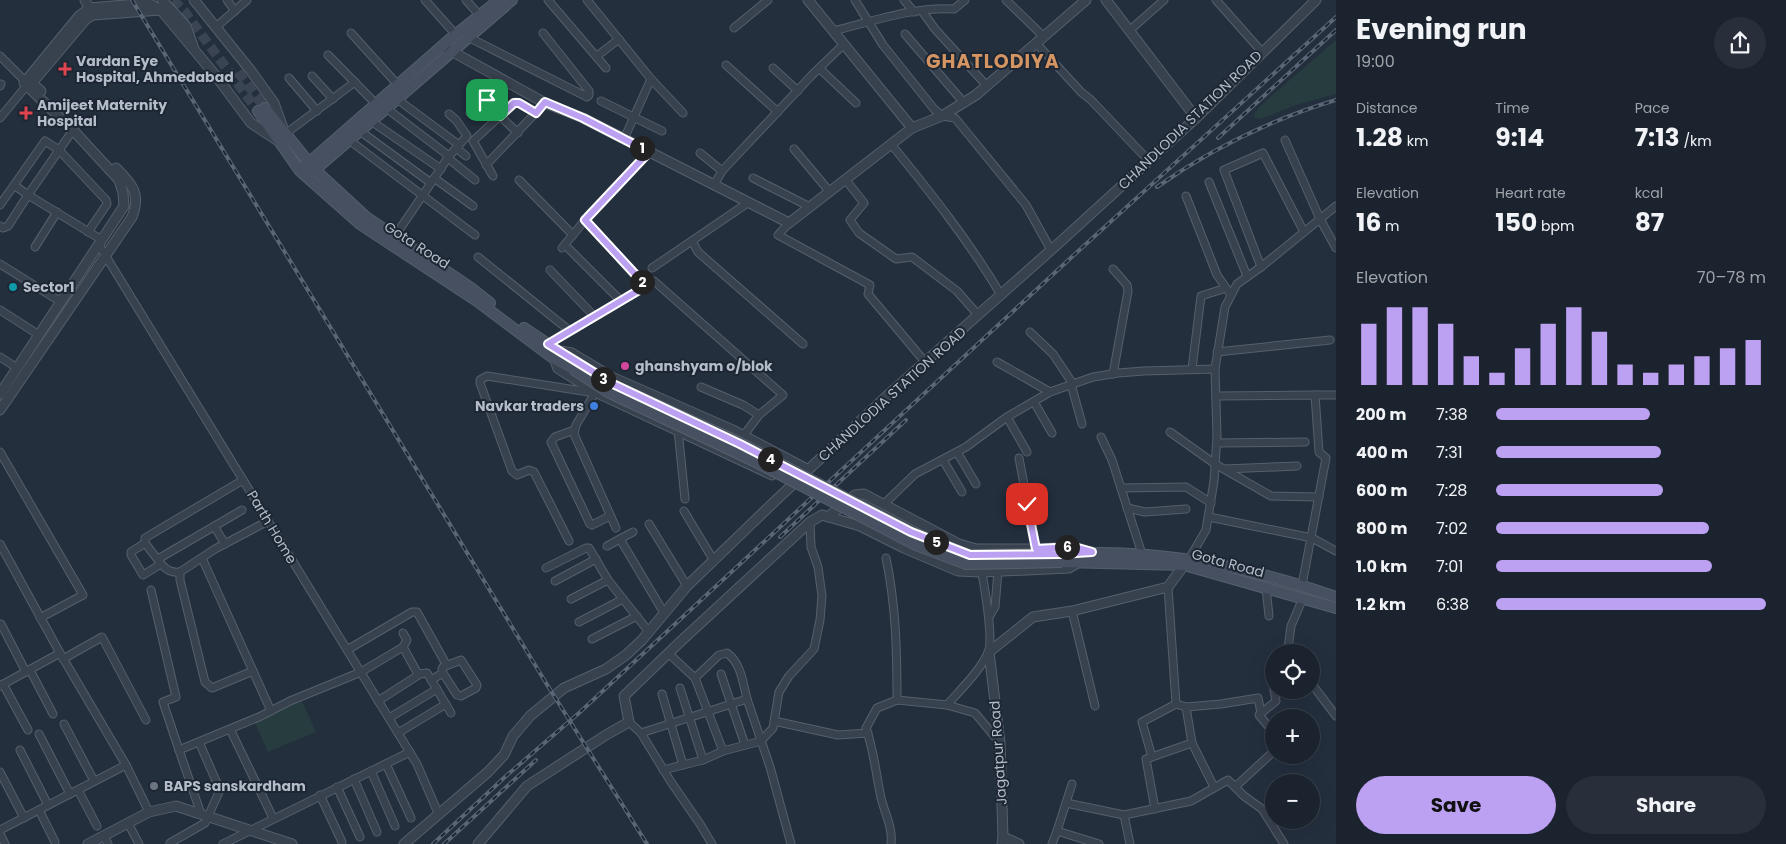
<!DOCTYPE html>
<html lang="en">
<head>
<meta charset="utf-8">
<style>
  :root { --surface:#1b232e; --page:#282f3a; --text:#f1f3f6; --muted:#a0a4aa; --line:#39404a; --accent:#bca0f2 }
  body { margin:0; font-family:Poppins,sans-serif; background:var(--page); color:var(--text); height:100vh; display:flex; flex-direction:column; font-size:19px; white-space:nowrap }
  * { box-sizing:border-box; margin:0 }
  p { font-size:16px; color:var(--muted) }
  .icon { flex:none; width:28px; height:28px; fill:none; stroke:currentColor; stroke-width:2; stroke-linecap:round; stroke-linejoin:round }
  .map { position:relative; flex:1; overflow:hidden }
  .panel { display:flex; flex-direction:column; background:var(--surface); width:450px }
  .panel>* { flex:none }
  .controls { position:absolute; left:1265px; top:644px; display:grid; gap:10px }
  .controls a { display:grid; place-items:center; width:55px; height:55px; border-radius:50%; background:var(--surface); box-shadow:0 5px 20px #0002,0 0 0 1px var(--line); font-size:25px }
  .pin { position:absolute; display:grid; place-items:center; width:42px; height:42px; color:#fff; margin:-21px; border-radius:10px; box-shadow:0 2px 8px #0006 }
  .km { position:absolute; width:25px; height:25px; margin:-12px; border-radius:50%; background:#222; color:#fff; font-size:14px; line-height:25px; text-align:center }
  .round { display:grid; place-items:center; flex:none; width:52px; height:52px; border-radius:26px; background:var(--page) }
  .head { display:flex; align-items:center; justify-content:space-between; height:85px; padding:0 20px }
  h1 { font-size:28px; font-weight:700; line-height:38px }
  .stats { display:grid; grid-template-columns:repeat(3,1fr); gap:8px; height:85px; padding:5px 20px }
  .stats div { display:grid; align-content:center }
  .stats b { font-size:25px; font-weight:700 }
  .stats small { font-size:14px; font-weight:400 }
  .stats p { font-size:14px }
  .chart { height:140px; padding:10px 20px }
  .chart p { display:flex; justify-content:space-between }
  .chart svg { width:100%; height:90px; margin-top:5px; stroke:var(--accent); stroke-width:6 }
  .button { display:flex; gap:10px; margin-top:auto; padding:10px 20px }
  .button a { flex:1; height:58px; border-radius:30px; background:var(--accent); color:#111; font-size:20px; font-weight:700; line-height:58px; text-align:center }
  .button a+a { background:var(--page); color:var(--text) }
  ul { padding:0 20px; list-style:none; font-size:16px }
  li { display:grid; grid-template-columns:80px 60px 1fr; align-items:center; height:38px }
  li i { height:12px; border-radius:6px; background:var(--accent) }
  main { display:flex; flex:1; min-height:0 }
  .map>svg:first-child { display:block }
  .green { fill:#263c3f }
  .lines { fill:none; stroke-linecap:round; stroke-linejoin:round }
  .secondary-tunnel { stroke:#3a4453; stroke-width:10; stroke-dasharray:10 5; stroke-linecap:butt }
  .minor-casing { stroke:#565f6c; stroke-width:9 }
  .tertiary-casing { stroke:#565f6c; stroke-width:11 }
  .secondary-casing { stroke:#565f6c; stroke-width:12 }
  .minor { stroke:#38414e; stroke-width:7 }
  .tertiary { stroke:#38414e; stroke-width:9 }
  .secondary { stroke:#465061; stroke-width:10 }
  .rail-casing { stroke:#5a6575; stroke-width:4 }
  .rail { stroke:#1d2633; stroke-width:2; stroke-dasharray:5.5; stroke-linecap:butt }
  .secondary-bridge-casing { stroke:#565f6c; stroke-width:12; stroke-linecap:butt }
  .secondary-bridge { stroke:#465061; stroke-width:10 }
  .route-casing { stroke:#fff; stroke-width:10 }
  .route { stroke:#bca0f2; stroke-width:6 }
  .health-dot { fill:#e0444e; stroke:#1d2633; stroke-width:2 }
  .culture-dot { fill:#0f9aa8; stroke:#1d2633; stroke-width:2 }
  .hotel-dot { fill:#d1479c; stroke:#1d2633; stroke-width:2 }
  .shop-dot { fill:#3f7fe0; stroke:#1d2633; stroke-width:2 }
  .worship-dot { fill:#6b7280; stroke:#1d2633; stroke-width:2 }
  .labels { text-anchor:middle; stroke-width:4; stroke-linejoin:round; paint-order:stroke }
  .poi-label { font-size:14px; font-weight:bold; fill:#b4bcc9; stroke:#1d2633; text-anchor:start }
  .street-label { font-size:14px; fill:#b4bcc9; stroke:#1d2633 }
  .district-label { font-size:19px; font-weight:bold; letter-spacing:1px; fill:#d59563; stroke:#1d2633 }
</style>
</head>
<body>
<main>
<div class="map">
<svg width="1336" height="844" viewBox="0 0 1336 844">
  <rect width="100%" height="100%" fill="#242f3e"/>
  <g class="green">
    <polygon points="1336,40 1336,94 1296,105 1261,119 1255,118 1254,114 1261,105"/>
    <polygon points="302,701 316,732 268,752 254,721"/>
  </g>
  <g class="lines">
    <g class="secondary-tunnel">
      <polyline points="173,0 184,11 258,111"/>
      <polyline points="238,72 265,108"/>
    </g>
    <defs>
      <g id="minor">
        <polyline points="227,0 235,11"/>
        <polyline points="425,0 456,35"/>
        <polyline points="466,0 480,16"/>
        <polyline points="548,0 606,68"/>
        <polyline points="587,0 651,79 683,113"/>
        <polyline points="855,0 883,45 934,109 942,116 955,118 1026,205 1051,250"/>
        <polyline points="904,0 914,12"/>
        <polyline points="1006,0 1044,37"/>
        <polyline points="1216,0 1262,52"/>
        <polyline points="922,11 935,29 987,86"/>
        <polyline points="216,27 247,0"/>
        <polyline points="734,28 768,0"/>
        <path d="M833,31C870,22 916,6 954,9L965,0"/>
        <polyline points="1129,31 1164,0"/>
        <polyline points="351,33 398,85"/>
        <polyline points="905,34 964,103"/>
        <polyline points="468,37 587,97 589,95 589,91 543,33"/>
        <polyline points="1036,43 1081,92 1091,100 1149,161"/>
        <polyline points="328,55 376,104"/>
        <polyline points="0,56 22,78"/>
        <polyline points="597,56 619,39"/>
        <polyline points="726,65 778,112"/>
        <polyline points="773,68 798,91"/>
        <polyline points="819,68 856,103"/>
        <polyline points="312,76 333,99"/>
        <polyline points="289,78 317,111"/>
        <polyline points="0,86 1,84"/>
        <polyline points="397,99 459,145"/>
        <polyline points="601,101 662,131"/>
        <polyline points="386,108 449,156"/>
        <polyline points="470,113 485,100 500,116 516,102 536,113"/>
        <polyline points="0,118 23,90"/>
        <polyline points="371,121 441,169"/>
        <polyline points="73,130 28,195 102,240"/>
        <polyline points="360,131 431,183 449,156 467,136 456,120 449,114"/>
        <polyline points="285,134 355,82"/>
        <polyline points="624,139 651,79"/>
        <polyline points="349,140 475,235"/>
        <polyline points="1285,140 1320,219 1336,248"/>
        <path d="M891,144C930,192 969,241 1001,295"/>
        <polyline points="456,148 466,156"/>
        <polyline points="794,149 829,191"/>
        <polyline points="700,153 722,171"/>
        <polyline points="448,158 475,180"/>
        <polyline points="486,165 545,103"/>
        <polyline points="493,176 473,141 500,116 518,133"/>
        <polyline points="434,178 473,206"/>
        <polyline points="753,178 810,207"/>
        <polyline points="845,179 864,203 850,220 859,233 896,259 912,257 957,291 978,315"/>
        <polyline points="519,180 573,235"/>
        <polyline points="1209,182 1247,276"/>
        <polyline points="714,185 722,171 812,75 844,44"/>
        <polyline points="1186,196 1217,275 1231,295"/>
        <polyline points="0,205 45,141 59,150 106,200 107,204 88,232"/>
        <polyline points="585,220 646,286"/>
        <polyline points="789,223 778,235 870,285 868,294 925,362"/>
        <polyline points="0,226 3,228 8,226 28,195 14,185"/>
        <polyline points="395,236 431,183"/>
        <polyline points="692,241 698,252 803,344"/>
        <polyline points="99,245 417,764 438,813"/>
        <polyline points="35,247 57,212"/>
        <polyline points="562,248 585,220 649,152"/>
        <polyline points="569,249 621,301"/>
        <polyline points="478,257 570,331"/>
        <polyline points="0,264 61,302"/>
        <polyline points="1261,267 1224,170 1263,153 1304,232"/>
        <polyline points="652,268 749,202"/>
        <polyline points="1113,269 1127,285 1128,291 1113,374"/>
        <polyline points="550,270 594,316"/>
        <polyline points="0,310 39,335"/>
        <polyline points="1030,332 1053,354 1073,384"/>
        <polyline points="548,344 654,281 783,395 759,415 744,435"/>
        <polyline points="560,350 572,352 612,376 733,429 809,469"/>
        <polyline points="1217,352 1330,340"/>
        <polyline points="0,357 17,368"/>
        <polyline points="553,358 557,369 595,393 772,476"/>
        <polyline points="997,362 1050,392"/>
        <polyline points="1192,369 1201,296 1226,288"/>
        <polyline points="1215,369 1225,307 1237,284 1261,267 1336,206"/>
        <polyline points="1071,384 1082,424"/>
        <polyline points="701,387 743,405 759,415"/>
        <polyline points="595,393 576,425 574,434 616,528"/>
        <polyline points="1315,395 1336,395"/>
        <polyline points="1216,396 1315,395 1319,452 1326,458 1302,585"/>
        <polyline points="1034,402 1052,433"/>
        <polyline points="1007,417 1027,452"/>
        <polyline points="574,430 555,437 551,442 590,524 592,525 610,516"/>
        <polyline points="678,430 685,499"/>
        <polyline points="1170,432 1215,464 1271,496 1319,497"/>
        <polyline points="1101,437 1112,460 1142,554"/>
        <polyline points="1217,443 1305,442"/>
        <polyline points="0,452 83,595 40,618"/>
        <polyline points="957,452 976,484"/>
        <polyline points="1019,458 1036,549"/>
        <polyline points="943,460 962,492"/>
        <polyline points="1225,469 1297,466"/>
        <polyline points="1121,488 1186,487 1211,503"/>
        <polyline points="884,504 915,474 966,447 1007,417 1050,392 1093,377 1118,373 1144,371 1215,369 1217,436 1214,481 1206,530 1189,559"/>
        <polyline points="1127,508 1145,512 1186,509"/>
        <polyline points="684,511 714,561"/>
        <polyline points="1209,517 1312,538 1336,551"/>
        <polyline points="649,524 687,586"/>
        <polyline points="214,526 225,544"/>
        <polyline points="620,539 664,613"/>
        <polyline points="569,541 534,472 529,470 517,475 512,471 480,383 480,380 487,376 595,393"/>
        <polyline points="145,543 131,552 131,555 143,575 161,564 145,543 145,538 243,480"/>
        <polyline points="0,544 60,653 126,765 149,812"/>
        <polyline points="607,546 633,532"/>
        <polyline points="202,558 271,711"/>
        <path d="M886,558C896,606 897,652 897,700"/>
        <polyline points="158,559 242,510"/>
        <path d="M161,564C167,570 171,573 180,572"/>
        <polyline points="546,568 586,548 589,548 608,580 649,632"/>
        <polyline points="555,581 596,559"/>
        <polyline points="1168,587 1176,704 1186,707 1192,743"/>
        <polyline points="1266,588 1269,616"/>
        <polyline points="151,590 176,697 163,702 179,750"/>
        <polyline points="571,599 608,580"/>
        <polyline points="1072,611 1095,706"/>
        <polyline points="989,617 995,607 998,571"/>
        <polyline points="579,622 623,599"/>
        <polyline points="1,624 26,672"/>
        <polyline points="403,633 407,640 403,647 418,674 427,673 451,713"/>
        <polyline points="592,639 637,616"/>
        <polyline points="347,650 412,612 417,612 446,664"/>
        <polyline points="1291,652 1288,648 1291,626 1303,598"/>
        <polyline points="668,653 695,678 723,751 761,741 773,728 779,692 789,676 814,649 820,620 822,596 818,567 811,547 810,522"/>
        <polyline points="63,659 102,637 146,720"/>
        <polyline points="30,670 53,714"/>
        <polyline points="253,671 212,688 205,682 180,580 180,572 215,549 268,521"/>
        <polyline points="721,674 745,745"/>
        <polyline points="1274,674 1272,678 1274,688"/>
        <path d="M695,678L719,655L727,653C741,663 743,683 747,699"/>
        <polyline points="431,680 443,673 442,669 443,667 461,660 477,685 476,688 461,696 457,695 443,673"/>
        <polyline points="1311,683 1336,716"/>
        <polyline points="3,684 28,730"/>
        <polyline points="0,686 60,653"/>
        <polyline points="680,688 703,760"/>
        <polyline points="662,694 683,765"/>
        <polyline points="378,701 420,674"/>
        <path d="M947,705C961,689 979,672 988,653C994,640 984,584 981,568"/>
        <polyline points="1186,707 1221,704 1258,698 1261,713"/>
        <polyline points="389,718 437,689"/>
        <polyline points="774,721 838,735 868,733"/>
        <polyline points="629,722 641,733 671,782 700,824 712,844"/>
        <polyline points="64,724 94,781"/>
        <polyline points="230,729 273,818"/>
        <polyline points="398,733 446,704"/>
        <polyline points="641,733 747,699 770,767 791,844"/>
        <polyline points="1274,733 1259,715 1276,701 1274,690"/>
        <polyline points="39,734 70,794"/>
        <polyline points="20,750 48,805"/>
        <polyline points="1152,757 1142,722 1176,704"/>
        <polyline points="386,764 411,818"/>
        <polyline points="663,770 703,760 723,751"/>
        <polyline points="371,771 395,826"/>
        <polyline points="0,772 24,818"/>
        <polyline points="354,779 377,832"/>
        <polyline points="337,787 360,837"/>
        <polyline points="1235,787 1274,751"/>
        <polyline points="78,790 97,826"/>
        <polyline points="320,795 342,842"/>
        <polyline points="1066,803 1124,815"/>
        <polyline points="1155,809 1146,759 1192,743 1214,787"/>
        <polyline points="39,810 55,842"/>
        <polyline points="201,814 179,750 259,717 290,701 361,672 403,647"/>
        <polyline points="128,823 139,844"/>
        <polyline points="0,830 126,765"/>
        <polyline points="1057,831 1072,784"/>
        <polyline points="0,834 5,844"/>
        <polyline points="104,836 108,844"/>
        <polyline points="170,843 205,823 220,790 199,742"/>
        <polyline points="223,844 410,752"/>
        <path d="M891,844C893,828 885,814 881,798C876,774 874,751 866,728L877,708L897,700L947,705L975,713L1000,743"/>
        <polyline points="1052,844 1057,831 1099,844"/>
        <polyline points="1130,844 1124,815 1191,801 1228,780 1244,796 1262,809 1284,844"/>
      </g>
      <g id="tertiary">
        <polyline points="85,0 92,13"/>
        <polyline points="162,0 186,26 193,46"/>
        <polyline points="194,0 251,71 274,103 283,128"/>
        <polyline points="1106,0 1196,118"/>
        <polyline points="446,48 545,103 583,118 789,223 912,128 808,0"/>
        <polyline points="41,91 32,83 86,19 93,15 161,10"/>
        <polyline points="912,128 942,116 976,95 1086,0"/>
        <polyline points="0,394 124,206 123,193 119,180 73,130 24,83 79,16 90,8 148,3 161,10 216,76 251,123 278,141"/>
        <path d="M0,410L132,217C141,194 133,185 116,168"/>
        <polyline points="828,517 855,495 864,494 959,544 976,549 1036,549 1074,547 1091,552"/>
        <polyline points="1003,837 1019,844"/>
        <polyline points="88,844 149,812 176,806 292,844"/>
        <polyline points="404,844 488,772 504,755 513,736 530,716 564,688 606,669 626,655 642,640 687,586 773,503 890,393 1059,243 1196,118 1316,0"/>
        <polyline points="478,844 527,786 606,735 629,722 624,696 680,642 810,522 822,515 860,526 904,548 958,571 981,572 1069,568 1079,562"/>
        <polyline points="1002,844 1003,837 1000,743 989,652 1033,617 1072,611 1168,587 1187,561"/>
      </g>
      <g id="secondary">
        <polyline points="265,108 315,170 366,217 471,288 490,303"/>
        <polyline points="258,111 300,171 360,224 477,301 553,358 573,369"/>
        <polyline points="304,167 449,40 499,0"/>
        <polyline points="310,174 512,0"/>
        <polyline points="524,328 573,361"/>
        <path d="M1069,554C1161,548 1250,567 1336,597"/>
        <polyline points="1062,562 1184,565 1336,608"/>
      </g>
    </defs>
    <use href="#minor" class="minor-casing"/>
    <use href="#tertiary" class="tertiary-casing"/>
    <use href="#secondary" class="secondary-casing"/>
    <use href="#minor" class="minor"/>
    <use href="#tertiary" class="tertiary"/>
    <use href="#secondary" class="secondary"/>
    <defs>
      <g id="rail">
        <polyline points="132,0 546,683 647,844"/>
        <polyline points="1218,138 1336,30"/>
        <path d="M1157,187C1211,149 1273,119 1336,100"/>
        <polyline points="780,537 906,420"/>
        <polyline points="433,844 506,776 579,713 1075,254 1336,17"/>
        <polyline points="444,844 536,760"/>
      </g>
    </defs>
    <use href="#rail" class="rail-casing"/>
    <use href="#rail" class="rail"/>
    <defs>
      <g id="secondary-bridge">
        <polyline points="573,361 613,385 740,443 911,532 969,555 1069,554"/>
        <polyline points="573,369 608,392 754,461 916,545 966,564 1062,562"/>
      </g>
    </defs>
    <use href="#secondary-bridge" class="secondary-bridge-casing"/>
    <use href="#secondary-bridge" class="secondary-bridge"/>
  </g>
  <g class="lines">
    <defs>
      <polyline id="route" points="487,100 500,116 514,103 519,103 536,113 545,102 583,118 649,152 585,220 646,286 548,344 613,384 740,444 911,532 970,555 1060,554 1092,552 1074,547 1036,549 1027,504"/>
    </defs>
    <use href="#route" class="route-casing"/>
    <use href="#route" class="route"/>
  </g>
  <g class="health-dot">
    <path d="M62.5 61.5h5v5h5v5h-5v5h-5v-5h-5v-5h5z"/>
    <path d="M23.5 105.5h5v5h5v5h-5v5h-5v-5h-5v-5h5z"/>
  </g>
  <circle class="culture-dot" cx="13" cy="287" r="5"/>
  <circle class="hotel-dot" cx="625" cy="366" r="5"/>
  <circle class="shop-dot" cx="594" cy="406" r="5"/>
  <circle class="worship-dot" cx="154" cy="786" r="5"/>
  <g class="labels">
    <g class="poi-label">
      <text x="76" y="66">Vardan Eye<tspan x="76" dy="16">Hospital, Ahmedabad</tspan></text>
      <text x="37" y="110">Amijeet Maternity<tspan x="37" dy="16">Hospital</tspan></text>
      <text x="23" y="292">Sector1</text>
      <text x="635" y="371">ghanshyam o/blok</text>
      <text x="584" y="411" text-anchor="end">Navkar traders</text>
      <text x="164" y="791">BAPS sanskardham</text>
    </g>
    <g class="street-label">
      <text transform="translate(1190 120) rotate(-44)" y="5">CHANDLODIA STATION ROAD</text>
      <text transform="translate(417 245) rotate(33)" y="5">Gota Road</text>
      <text transform="translate(892 394) rotate(-42)" y="5">CHANDLODIA STATION ROAD</text>
      <text transform="translate(272 527) rotate(59)" y="5">Parth Home</text>
      <text transform="translate(1228 563) rotate(15)" y="5">Gota Road</text>
      <text transform="translate(998 753) rotate(-94)" y="5">Jagatpur Road</text>
    </g>
    <g class="district-label">
      <text x="993" y="68">GHATLODIYA</text>
    </g>
  </g>
</svg>
<div class="controls">
<a><svg class="icon" aria-label="locate" viewBox="0 0 24 24"><circle cx="12" cy="12" r="6"/><path d="M12 2v4M12 18v4M2 12h4M18 12h4"/></svg></a>
<a>+</a>
<a>−</a>
</div>
<div class="pin" style="left:487px;top:100px;background:#1e9e55"><svg class="icon" aria-label="arrive" viewBox="0 0 24 24"><path d="M6 21V4h12l-3 4 3 4H6"/></svg></div>
<div class="pin" style="left:1027px;top:504px;background:#d93025"><svg class="icon" aria-label="check" viewBox="0 0 24 24"><path d="M5 12l5 5 9-10"/></svg></div>
<b class="km" style="left:642px;top:148px">1</b>
<b class="km" style="left:642px;top:282px">2</b>
<b class="km" style="left:603px;top:379px">3</b>
<b class="km" style="left:770px;top:459px">4</b>
<b class="km" style="left:936px;top:542px">5</b>
<b class="km" style="left:1067px;top:547px">6</b>
</div>
<section class="panel">
<div class="head"><div><h1>Evening run</h1><p>19:00</p></div><a class="round"><svg class="icon" aria-label="share" viewBox="0 0 24 24"><path d="M12 15V3M7 8l5-5 5 5M5 13v7h14v-7"/></svg></a></div>
<div class="stats">
<div><p>Distance</p><b>1.28<small> km</small></b></div>
<div><p>Time</p><b>9:14</b></div>
<div><p>Pace</p><b>7:13<small> /km</small></b></div>
</div>
<div class="stats">
<div><p>Elevation</p><b>16<small> m</small></b></div>
<div><p>Heart rate</p><b>150<small> bpm</small></b></div>
<div><p>kcal</p><b>87</b></div>
</div>
<div class="chart"><p><span>Elevation</span>70–78 m</p>
<svg viewBox="0 0 160 44" preserveAspectRatio="none"><path d="M5 44V14M15 44V6M25 44V6M35 44V14M45 44V30M55 44V38M65 44V26M75 44V14M85 44V6M95 44V18M105 44V34M115 44V38M125 44V34M135 44V30M145 44V26M155 44V22"/></svg>
</div>
<ul>
<li><b>200 m</b>7:38<i style="width:57%"></i></li>
<li><b>400 m</b>7:31<i style="width:61%"></i></li>
<li><b>600 m</b>7:28<i style="width:62%"></i></li>
<li><b>800 m</b>7:02<i style="width:79%"></i></li>
<li><b>1.0 km</b>7:01<i style="width:80%"></i></li>
<li><b>1.2 km</b>6:38<i style="width:100%"></i></li>
</ul>
<div class="button"><a>Save</a><a>Share</a></div>
</section>
</main>
</body>
</html>
